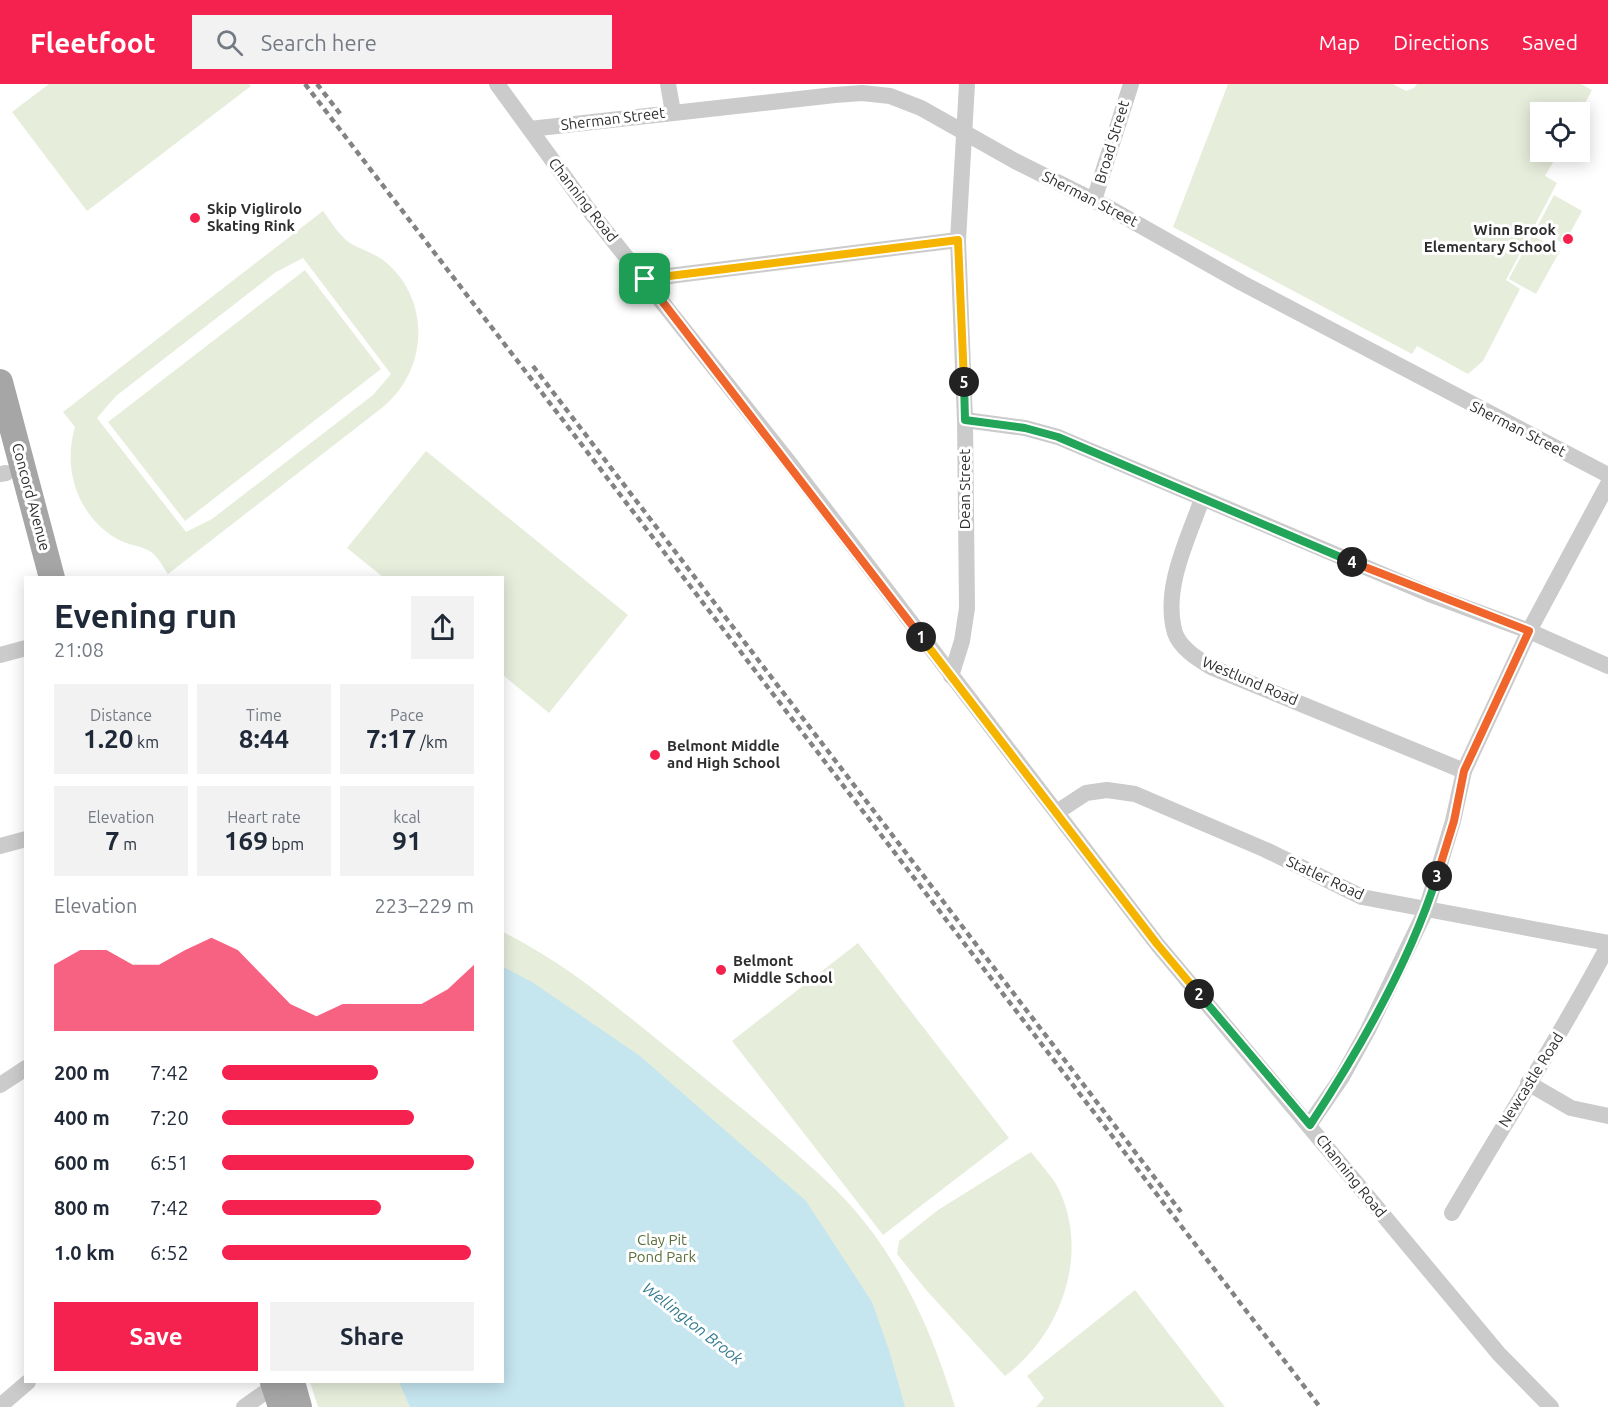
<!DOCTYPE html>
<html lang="en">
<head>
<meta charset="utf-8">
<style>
  :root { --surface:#fff; --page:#f2f2f3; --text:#1f2937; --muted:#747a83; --accent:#f5214f }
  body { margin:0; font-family:Ubuntu,sans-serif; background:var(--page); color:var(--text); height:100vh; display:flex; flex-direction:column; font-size:22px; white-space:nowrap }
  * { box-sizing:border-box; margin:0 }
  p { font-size:20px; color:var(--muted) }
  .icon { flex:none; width:33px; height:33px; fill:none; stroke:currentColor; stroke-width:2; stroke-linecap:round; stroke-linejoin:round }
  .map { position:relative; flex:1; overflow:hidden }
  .side { position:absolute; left:24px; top:492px; width:480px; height:807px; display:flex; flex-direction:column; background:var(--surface); border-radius:0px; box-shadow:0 3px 15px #0003 }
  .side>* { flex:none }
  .tools { position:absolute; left:1530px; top:18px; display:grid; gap:12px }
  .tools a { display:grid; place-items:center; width:60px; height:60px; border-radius:0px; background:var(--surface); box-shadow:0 3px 15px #0003; font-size:30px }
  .pin { position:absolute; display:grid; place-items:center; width:51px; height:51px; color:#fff; margin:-26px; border-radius:12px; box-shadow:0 3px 9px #0006 }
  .km { position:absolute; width:30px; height:30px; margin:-15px; border-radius:50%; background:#222; color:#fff; font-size:16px; line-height:30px; text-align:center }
  .round { display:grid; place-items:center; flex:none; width:63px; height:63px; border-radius:0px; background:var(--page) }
  .summary { display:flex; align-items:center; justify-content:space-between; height:102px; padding:0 30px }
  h1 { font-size:33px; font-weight:700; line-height:45px }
  .figures { display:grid; grid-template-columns:repeat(3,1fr); gap:9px; height:102px; padding:6px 30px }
  .figures div { display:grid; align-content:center; border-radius:0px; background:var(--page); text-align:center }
  .figures b { font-size:26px; font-weight:700 }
  .figures small { font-size:16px; font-weight:400 }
  .figures p { font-size:16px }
  .chart { height:168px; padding:12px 30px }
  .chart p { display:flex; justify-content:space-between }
  .chart svg { width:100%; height:108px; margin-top:6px; fill:var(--accent); opacity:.7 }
  .primary-button { display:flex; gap:12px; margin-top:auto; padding:12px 30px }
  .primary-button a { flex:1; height:69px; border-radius:0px; background:var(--accent); color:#fff; font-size:24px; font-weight:700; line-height:69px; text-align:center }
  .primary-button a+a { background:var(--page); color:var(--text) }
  ul { padding:0 30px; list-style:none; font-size:20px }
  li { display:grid; grid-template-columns:96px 72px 1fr; align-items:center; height:45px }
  li i { height:15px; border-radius:8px; background:var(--accent) }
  header { display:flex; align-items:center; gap:36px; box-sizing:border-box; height:84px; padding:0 30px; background:var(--accent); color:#fff }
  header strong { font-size:28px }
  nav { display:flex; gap:33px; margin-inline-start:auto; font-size:21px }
  .search { width:420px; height:54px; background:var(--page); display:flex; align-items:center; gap:15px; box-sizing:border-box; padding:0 21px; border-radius:0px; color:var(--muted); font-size:22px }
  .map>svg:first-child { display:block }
  .green { fill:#e7eddb; fill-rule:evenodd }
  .water { fill:#c5e5ef }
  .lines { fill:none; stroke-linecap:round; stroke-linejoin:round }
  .minor { stroke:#cbcbcb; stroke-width:16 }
  .primary { stroke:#a6a6a6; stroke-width:26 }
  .rail { stroke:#838383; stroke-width:4.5; stroke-dasharray:6 4.5; stroke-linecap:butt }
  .split-1-casing { stroke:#fff; stroke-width:12 }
  .split-2-casing { stroke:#fff; stroke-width:12 }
  .split-3-casing { stroke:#fff; stroke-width:12 }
  .split-4-casing { stroke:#fff; stroke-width:12 }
  .split-5-casing { stroke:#fff; stroke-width:12 }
  .split-6-casing { stroke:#fff; stroke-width:12 }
  .split-1 { stroke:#f0652b; stroke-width:8 }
  .split-2 { stroke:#f5b400; stroke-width:8 }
  .split-3 { stroke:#22a559; stroke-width:8 }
  .split-4 { stroke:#f0652b; stroke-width:8 }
  .split-5 { stroke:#22a559; stroke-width:8 }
  .split-6 { stroke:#f5b400; stroke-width:8 }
  .poi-dot { fill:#f5214f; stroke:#fff; stroke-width:2 }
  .labels { text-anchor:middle; stroke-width:6; stroke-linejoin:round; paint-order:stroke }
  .street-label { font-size:15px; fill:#2e2e2e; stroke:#fff }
  .poi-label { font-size:15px; font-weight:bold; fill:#2e2e2e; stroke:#fff; text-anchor:start }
  .park-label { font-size:15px; fill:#596e38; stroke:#fff }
  .water-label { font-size:16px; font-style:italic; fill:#337a91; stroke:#fff }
</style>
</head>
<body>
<header>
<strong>Fleetfoot</strong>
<div class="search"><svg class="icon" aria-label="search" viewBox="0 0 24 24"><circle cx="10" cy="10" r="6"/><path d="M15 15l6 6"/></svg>Search here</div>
<nav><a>Map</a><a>Directions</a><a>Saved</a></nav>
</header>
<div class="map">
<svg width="1608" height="1323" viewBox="0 0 1608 1323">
  <rect width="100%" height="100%" fill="#fff"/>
  <g class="green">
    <polygon points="49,0 249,0 251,2 87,127 12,28"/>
    <polygon points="1228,0 1393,0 1406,7 1414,4 1417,0 1581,0 1592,6 1580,29 1540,28 1540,68 1559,68 1545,92 1557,99 1506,196 1520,205 1483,277 1468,290 1417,262 1412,270 1173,143"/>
    <polygon points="1554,111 1582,127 1564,160 1536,145"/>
    <path d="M323,127C330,136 337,148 346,156C354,164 376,168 389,181C431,220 427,287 383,323L168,490C163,483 158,473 151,468C143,462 127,461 117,455C78,432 62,386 75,343L63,328ZM303,174L391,290L373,311L212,435L186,448L97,334L116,312L276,188Z"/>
    <polygon points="1532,151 1560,167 1536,210 1509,195"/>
    <polygon points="305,186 381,285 185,437 108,338"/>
    <polygon points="426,367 628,531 549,629 503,591 502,494 383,493 347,464"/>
    <path d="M503,848C568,880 624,929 680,974C732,1017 787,1059 836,1106C896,1166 931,1243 955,1323H318L310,1298H502Z"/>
    <polygon points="858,859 1009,1054 883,1151 732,957"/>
    <path d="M1031,1068C1039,1078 1049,1089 1056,1100C1092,1166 1062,1250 1005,1292L927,1207L897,1170L899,1157L938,1126Z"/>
    <polygon points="1135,1206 1225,1323 1036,1323 1044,1314 1027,1292"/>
  </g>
  <polygon class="water" points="503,883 532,898 640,972 806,1117 872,1218 889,1266 905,1323 410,1323 399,1298 502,1298"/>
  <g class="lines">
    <g class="minor">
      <polyline points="497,0 585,121 788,377 1157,860 1499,1270 1551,1323"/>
      <polyline points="668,0 673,28"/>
      <polyline points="530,45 835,11 862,9 890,12 921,24 1015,77 1111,125 1242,199 1608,391"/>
      <polyline points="1094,116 1131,0"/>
      <polyline points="645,195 958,156"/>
      <polyline points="965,336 1025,344 1058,353 1429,510 1529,547 1608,582"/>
      <polyline points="0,390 6,389"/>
      <path d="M1202,415C1188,455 1162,505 1175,549C1180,564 1198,575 1211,583L1464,687"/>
      <polyline points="0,571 26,564"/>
      <polyline points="951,592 962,557 967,524 965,336 958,156 967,0"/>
      <polyline points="1057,728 1086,709 1107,706 1135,710 1266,766 1362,813 1608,859"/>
      <polyline points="0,762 26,755"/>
      <polyline points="1528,999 1571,1024 1608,1032"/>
      <polyline points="0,1001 26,984"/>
      <polyline points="1309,1041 1342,993 1368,946 1426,826 1453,737 1464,687 1529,547 1608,400"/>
      <path d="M1452,1129C1504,1040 1560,953 1608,862"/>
      <polyline points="0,1322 28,1298"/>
      <polyline points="244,1323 274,1302"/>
    </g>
    <g class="primary">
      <polyline points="0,298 52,494"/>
      <polyline points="273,1298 281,1323"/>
      <polyline points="292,1298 299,1323"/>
    </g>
    <g class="rail">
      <polyline points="305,0 1320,1323"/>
      <polyline points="317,0 342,32"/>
      <polyline points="533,282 1181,1128"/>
    </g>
  </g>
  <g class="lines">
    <defs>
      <polyline id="split-1" points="645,195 921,553"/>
      <polyline id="split-2" points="921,553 1157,860 1199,910"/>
      <path id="split-3" d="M1199,910L1310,1041C1358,968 1411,875 1437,792"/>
      <polyline id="split-4" points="1352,478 1529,547 1464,687 1454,737 1437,792"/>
      <polyline id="split-5" points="964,298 965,336 1025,344 1058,353 1352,478"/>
      <polyline id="split-6" points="645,195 958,156 964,298"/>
    </defs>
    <use href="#split-1" class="split-1-casing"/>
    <use href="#split-2" class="split-2-casing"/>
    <use href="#split-3" class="split-3-casing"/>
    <use href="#split-4" class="split-4-casing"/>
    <use href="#split-5" class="split-5-casing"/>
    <use href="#split-6" class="split-6-casing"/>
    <use href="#split-1" class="split-1"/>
    <use href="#split-2" class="split-2"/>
    <use href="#split-3" class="split-3"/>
    <use href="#split-4" class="split-4"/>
    <use href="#split-5" class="split-5"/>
    <use href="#split-6" class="split-6"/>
  </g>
  <g class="poi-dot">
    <circle cx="195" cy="134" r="6"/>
    <circle cx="1568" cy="155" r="6"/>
    <circle cx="655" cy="671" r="6"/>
    <circle cx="721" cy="886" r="6"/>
  </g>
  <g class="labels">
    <g class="street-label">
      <text transform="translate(613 35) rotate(-7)" y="5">Sherman Street</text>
      <text transform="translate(1112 58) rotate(-73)" y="5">Broad Street</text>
      <text transform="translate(1090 115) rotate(27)" y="5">Sherman Street</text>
      <text transform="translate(583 116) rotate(52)" y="5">Channing Road</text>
      <text transform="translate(1518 345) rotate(27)" y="5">Sherman Street</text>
      <text transform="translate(965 405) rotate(-90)" y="5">Dean Street</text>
      <text transform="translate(31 413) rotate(75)" y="5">Concord Avenue</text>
      <text transform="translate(1250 597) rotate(23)" y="5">Westlund Road</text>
      <text transform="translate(1325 794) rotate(25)" y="5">Statler Road</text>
      <text transform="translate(1531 996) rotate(-58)" y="5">Newcastle Road</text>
      <text transform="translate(1351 1092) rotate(51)" y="5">Channing Road</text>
    </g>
    <g class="poi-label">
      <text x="207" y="130">Skip Viglirolo<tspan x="207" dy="17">Skating Rink</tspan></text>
      <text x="1556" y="151" text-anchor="end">Winn Brook<tspan x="1556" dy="17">Elementary School</tspan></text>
      <text x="667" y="667">Belmont Middle<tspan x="667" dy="17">and High School</tspan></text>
      <text x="733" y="882">Belmont<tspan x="733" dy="17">Middle School</tspan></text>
    </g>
    <g class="park-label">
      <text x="662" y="1161">Clay Pit<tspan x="662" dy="17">Pond Park</tspan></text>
    </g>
    <g class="water-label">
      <text transform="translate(693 1239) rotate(38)" y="6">Wellington Brook</text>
    </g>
  </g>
</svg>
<div class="tools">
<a><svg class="icon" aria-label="locate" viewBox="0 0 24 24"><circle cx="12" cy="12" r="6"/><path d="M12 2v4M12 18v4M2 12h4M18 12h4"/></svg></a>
</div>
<div class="pin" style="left:645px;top:195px;background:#1e9e55"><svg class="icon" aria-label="arrive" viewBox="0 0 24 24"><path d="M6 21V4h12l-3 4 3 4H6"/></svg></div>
<b class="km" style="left:921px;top:553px">1</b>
<b class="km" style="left:1199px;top:910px">2</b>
<b class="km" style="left:1437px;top:792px">3</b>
<b class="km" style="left:1352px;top:478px">4</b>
<b class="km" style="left:964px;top:298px">5</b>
<section class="side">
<div class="summary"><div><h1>Evening run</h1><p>21:08</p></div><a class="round"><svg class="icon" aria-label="share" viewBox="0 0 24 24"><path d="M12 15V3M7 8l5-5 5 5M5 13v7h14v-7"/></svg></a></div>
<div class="figures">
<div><p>Distance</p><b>1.20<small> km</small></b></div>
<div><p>Time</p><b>8:44</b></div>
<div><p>Pace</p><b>7:17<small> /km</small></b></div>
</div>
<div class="figures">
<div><p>Elevation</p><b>7<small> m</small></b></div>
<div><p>Heart rate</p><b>169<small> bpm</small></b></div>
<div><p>kcal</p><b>91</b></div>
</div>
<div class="chart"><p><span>Elevation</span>223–229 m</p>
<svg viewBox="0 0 160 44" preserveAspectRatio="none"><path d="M0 44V17L10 11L20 11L30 17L40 17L50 11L60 6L70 11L80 22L90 33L100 38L110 33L120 33L130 33L140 33L150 27L160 17V44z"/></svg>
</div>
<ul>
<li><b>200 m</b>7:42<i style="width:62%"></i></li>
<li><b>400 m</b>7:20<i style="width:76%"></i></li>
<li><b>600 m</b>6:51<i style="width:100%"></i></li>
<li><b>800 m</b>7:42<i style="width:63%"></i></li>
<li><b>1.0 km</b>6:52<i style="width:99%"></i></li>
</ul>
<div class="primary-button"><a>Save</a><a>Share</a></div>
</section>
</div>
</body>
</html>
